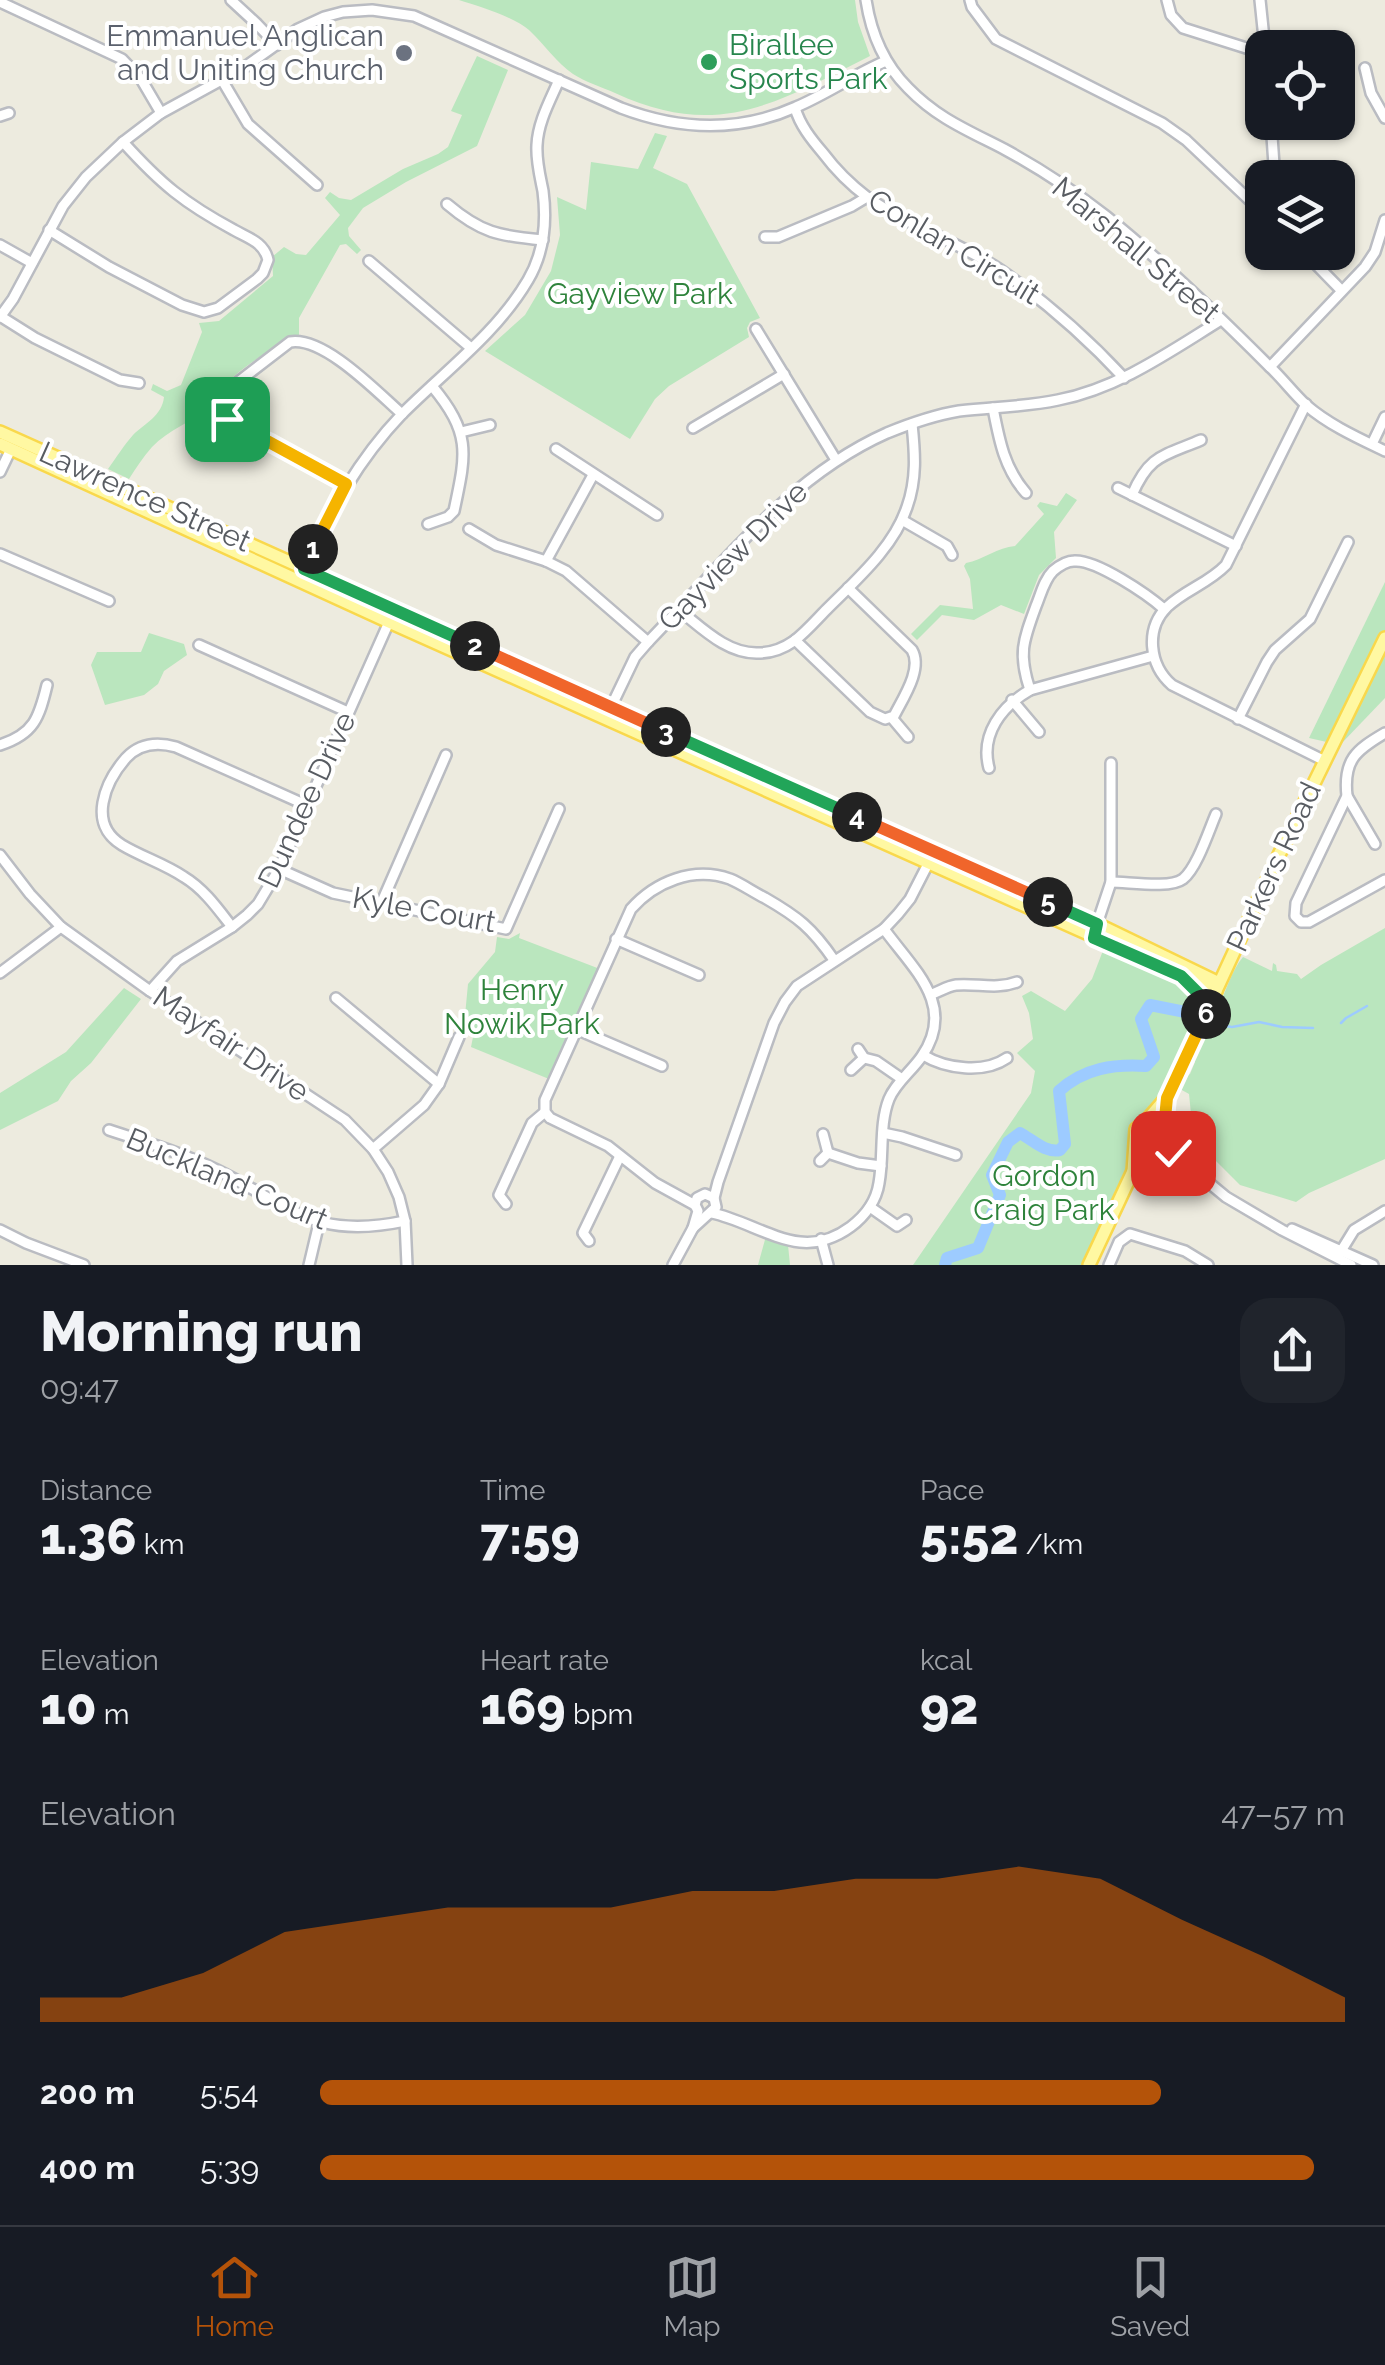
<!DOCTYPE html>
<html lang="en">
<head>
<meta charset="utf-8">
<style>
  :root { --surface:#171b24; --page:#20242c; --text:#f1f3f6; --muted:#9ea1a6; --line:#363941; --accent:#b45309 }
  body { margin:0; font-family:Raleway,sans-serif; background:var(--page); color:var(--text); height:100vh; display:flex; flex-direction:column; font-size:38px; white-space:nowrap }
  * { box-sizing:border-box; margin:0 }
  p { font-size:32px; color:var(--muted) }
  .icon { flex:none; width:55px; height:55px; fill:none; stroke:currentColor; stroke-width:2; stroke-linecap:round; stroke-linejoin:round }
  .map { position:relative; height:1265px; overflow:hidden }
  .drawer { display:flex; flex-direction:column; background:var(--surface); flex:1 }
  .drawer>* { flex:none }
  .fabs { position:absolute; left:1245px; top:30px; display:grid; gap:20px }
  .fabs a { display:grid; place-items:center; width:110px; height:110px; border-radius:20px; background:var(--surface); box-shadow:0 2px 8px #0004; font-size:50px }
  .pin { position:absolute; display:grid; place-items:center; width:85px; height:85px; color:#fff; margin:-42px; border-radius:20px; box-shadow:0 5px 15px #0006 }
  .km { position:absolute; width:50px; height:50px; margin:-25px; border-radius:50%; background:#222; color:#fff; font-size:28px; line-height:50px; text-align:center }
  .round { display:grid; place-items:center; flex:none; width:105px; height:105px; border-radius:30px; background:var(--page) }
  .headline { display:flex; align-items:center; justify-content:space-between; height:170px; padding:0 40px }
  h1 { font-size:55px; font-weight:800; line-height:75px }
  .figures { display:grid; grid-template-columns:repeat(3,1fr); gap:15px; height:170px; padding:10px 40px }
  .figures div { display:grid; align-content:center }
  .figures b { font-size:50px; font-weight:800 }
  .figures small { font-size:28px; font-weight:400 }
  .figures p { font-size:28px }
  .chart { height:280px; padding:20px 40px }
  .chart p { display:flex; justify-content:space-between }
  .chart svg { width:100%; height:180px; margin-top:10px; fill:var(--accent); opacity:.7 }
  ul { padding:0 40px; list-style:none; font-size:32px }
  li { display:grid; grid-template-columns:160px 120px 1fr; align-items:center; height:75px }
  li i { height:25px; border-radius:12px; background:var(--accent) }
  .dock { display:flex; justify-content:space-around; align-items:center; height:140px; border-top:2px solid var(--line); background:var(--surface); font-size:28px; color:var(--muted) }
  .dock a { display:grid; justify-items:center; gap:5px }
  .dock .active { color:var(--accent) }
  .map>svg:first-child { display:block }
  .green { fill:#bae6be }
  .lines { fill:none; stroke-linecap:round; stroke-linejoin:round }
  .stream { stroke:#9dcbff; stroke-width:2.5 }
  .river { stroke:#9dcbff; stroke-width:12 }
  .minor-casing { stroke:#babcc2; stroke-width:14 }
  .major-casing { stroke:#f9d84c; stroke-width:16 }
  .minor { stroke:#fff; stroke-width:9 }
  .major { stroke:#fff8a2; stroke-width:11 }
  .split-1-casing { stroke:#fff; stroke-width:20 }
  .split-2-casing { stroke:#fff; stroke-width:20 }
  .split-3-casing { stroke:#fff; stroke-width:20 }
  .split-4-casing { stroke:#fff; stroke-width:20 }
  .split-5-casing { stroke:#fff; stroke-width:20 }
  .split-6-casing { stroke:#fff; stroke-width:20 }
  .split-7-casing { stroke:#fff; stroke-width:20 }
  .split-1 { stroke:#f5b400; stroke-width:12 }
  .split-2 { stroke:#22a559; stroke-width:12 }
  .split-3 { stroke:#f0652b; stroke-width:12 }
  .split-4 { stroke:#22a559; stroke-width:12 }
  .split-5 { stroke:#f0652b; stroke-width:12 }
  .split-6 { stroke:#22a559; stroke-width:12 }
  .split-7 { stroke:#f5b400; stroke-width:12 }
  .worship-dot { fill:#6b7280; stroke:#fff; stroke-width:4 }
  .leisure-dot { fill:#2e9e5b; stroke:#fff; stroke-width:4 }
  .labels { text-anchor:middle; stroke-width:8; stroke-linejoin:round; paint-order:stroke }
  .worship-label { font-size:30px; fill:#5b616d; stroke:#fff; text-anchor:end }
  .leisure-label { font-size:30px; fill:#27864d; stroke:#fff; text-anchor:start }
  .street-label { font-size:30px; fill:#585c62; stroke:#fff }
  .park-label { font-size:30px; fill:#2e833b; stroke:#fff }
</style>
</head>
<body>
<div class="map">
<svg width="1385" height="1265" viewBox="0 0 1385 1265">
  <rect width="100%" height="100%" fill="#edebdf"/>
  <g class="green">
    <path d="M459,0H855L858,22L870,56C778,102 719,141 615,93C602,87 585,82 573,74C557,63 544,44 529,30C514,17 478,6 459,0Z"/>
    <path d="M477,56L508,70L477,146L406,182L363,208L348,228L349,236L361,250L357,254L346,244L340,245L299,318V336C283,339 231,375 222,388C217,396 217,401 210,407C192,422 168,430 152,447C143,457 136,468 129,479L108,469C116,458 124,445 133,435C145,423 162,416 164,397L151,390L153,384L167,391L181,385L202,332L199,323L219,321L273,276L272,257L284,247L296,254L306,255L340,215L325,198L330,192L339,198L351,200L403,169L438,154L448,147L462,115L451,111Z"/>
    <polygon points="655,133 667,136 653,168 687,184 760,318 750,322 747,328 749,337 669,386 655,399 630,439 485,351 525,315 551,271 560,235 557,197 586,210 591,162 638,169"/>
    <path d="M1066,493L1077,500L1054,532L1056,558L1039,575L1024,614L1001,605L974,620L942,615L917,640L911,634L940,605L973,609L970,579L964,566L966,563C983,560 998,547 1015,546L1044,514L1037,506L1040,502L1057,506Z"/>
    <polygon points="1385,582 1385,698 1340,745 1309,738"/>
    <polygon points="149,633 184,644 187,655 164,671 158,684 144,695 105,705 91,665 97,652 141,652"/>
    <path d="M1385,928V1159L1309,1193L1296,1202L1240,1185L1216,1161L1186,1146V1141L1193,1134L1189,1094L1180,1089L1182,1079L1190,1074L1195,1062L1193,1055C1201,1039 1210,1026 1217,1010C1226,992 1231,971 1243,957L1272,971L1273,963L1276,965L1277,971L1297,974L1301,979L1321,965Z"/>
    <polygon points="520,933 519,938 600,969 549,1079 471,1047 473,1037 464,1026 468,984 495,952 497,937 509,939"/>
    <path d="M1104,948L1192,992L1200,1006L1151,1111C1143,1115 1137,1118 1133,1125C1125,1139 1130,1156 1125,1171C1115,1204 1098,1235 1082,1265H913L1031,1093L1035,1071L1017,1053L1033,1039L1029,1013L1022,996L1031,991L1065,1011L1092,979Z"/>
    <polygon points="124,988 141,999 91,1063 71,1081 58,1101 0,1130 0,1093 66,1052"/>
    <polygon points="766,1236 788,1245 790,1265 758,1265"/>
  </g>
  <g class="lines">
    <g class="stream">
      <polyline points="1341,1023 1346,1018 1367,1006"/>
      <polyline points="1211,1024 1232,1027 1259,1022 1282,1027 1313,1028"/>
    </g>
    <path class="river" d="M945,1265L947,1258L978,1248L1000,1195L992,1175L1008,1142L1020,1133C1033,1140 1045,1153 1060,1150L1065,1144L1059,1091C1084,1068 1114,1064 1146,1066L1154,1057L1141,1019L1150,1005L1190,1013"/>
    <defs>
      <g id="minor">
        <polyline points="231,0 257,24 277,45"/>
        <path d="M866,0C871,33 884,64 908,88C937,118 967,130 1004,149C1039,168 1074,191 1106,216C1163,262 1217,314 1269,366C1282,378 1293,393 1306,405C1329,425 1358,438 1385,451"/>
        <polyline points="970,0 972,7 996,39 1162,123 1186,140 1262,212"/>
        <polyline points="1167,0 1171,15 1183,28 1262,53"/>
        <polyline points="1260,0 1265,48"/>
        <polyline points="0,2 122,59 141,79 161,113"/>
        <polyline points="1365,68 1371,93 1385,118"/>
        <polyline points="222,80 248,124 317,185"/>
        <path d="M795,108C800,125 811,139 823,153C835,169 851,185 867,197C909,227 960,242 1002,271C1047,303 1087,338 1124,378"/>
        <polyline points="0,116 9,113"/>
        <polyline points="1271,178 1274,165 1271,122"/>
        <path d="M447,204C481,233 499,236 543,240"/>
        <path d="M49,230L109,267L182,305L204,312L218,308L257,279L263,273L268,260C264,242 248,238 234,230C184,203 161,184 123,142"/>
        <polyline points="765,237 778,237 852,206 867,197"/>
        <polyline points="0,245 32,263"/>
        <polyline points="1304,252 1341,290"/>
        <polyline points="369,261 471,348"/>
        <polyline points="0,316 35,338 120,380 139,383"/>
        <path d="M0,317L13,299L63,206L86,177L123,142L161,113L245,67L298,29L324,17L343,12L372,10L414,16L621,108C679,130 738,133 796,107C827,94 855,74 886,61"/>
        <polyline points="756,329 836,460"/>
        <polyline points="1270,367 1365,267 1375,252 1385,220"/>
        <path d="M1306,404L1226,565C1209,583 1185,590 1167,607C1145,629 1149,665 1172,685L1325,761"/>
        <path d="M993,408C999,439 1004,468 1026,493"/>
        <polyline points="693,428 784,374"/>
        <polyline points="461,432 490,425"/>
        <polyline points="1372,444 1385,417"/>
        <polyline points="556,449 657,515"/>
        <polyline points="0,472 11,449"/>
        <path d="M346,484L231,424L222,408L225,392L290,342C324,336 378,393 402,414"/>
        <polyline points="1118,488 1236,546"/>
        <path d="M1132,495C1149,455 1163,456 1201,440"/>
        <polyline points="902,520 947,546 952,555"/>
        <path d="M428,524L448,517L454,511C466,454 472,434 432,386"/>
        <polyline points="469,529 496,545 546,561 566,571 648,642"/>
        <polyline points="0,554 109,601"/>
        <polyline points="546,561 593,475"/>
        <path d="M304,569C330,511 358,460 402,414C445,371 497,333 528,280C544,253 547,222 543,191C540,176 536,161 537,145C538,122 550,101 559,80"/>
        <path d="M679,610C702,628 727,654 758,653C771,653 784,648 794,641C806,632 817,619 827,609C856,580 894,547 907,507C917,479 915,453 912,424"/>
        <path d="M795,640L870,712L885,719L894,716C903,698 923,669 912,650L848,588"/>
        <polyline points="199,645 348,712"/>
        <path d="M1030,690C1018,654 1023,641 1036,606C1041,594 1044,580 1053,571C1059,566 1067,561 1074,561C1096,559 1148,595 1164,609"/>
        <polyline points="1012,700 1039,732"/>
        <path d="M611,707L635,657L648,642C721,567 788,477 887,433C909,424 935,415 959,411C992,407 1025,407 1058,400C1119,388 1169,352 1221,320"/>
        <polyline points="892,718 908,737"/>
        <polyline points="1238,719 1267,662 1275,650 1310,619 1348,542"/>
        <path d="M1385,733C1356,750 1343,760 1347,796L1296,903L1295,916L1301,922H1309L1385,880"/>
        <path d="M0,745C34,734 39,718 47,685"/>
        <path d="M989,768C980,734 1002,706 1030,690L1153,656"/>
        <polyline points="1347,796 1375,844"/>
        <polyline points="0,855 30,894 61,927 150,991 345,1120 373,1149 388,1172 399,1197 405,1221 407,1265"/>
        <polyline points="279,869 333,893 506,929 559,809"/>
        <path d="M1111,882C1129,882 1170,889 1183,879C1197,868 1209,830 1216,814"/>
        <polyline points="381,904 446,755"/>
        <polyline points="1097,924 1111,882 1111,763"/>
        <path d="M232,927C218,909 204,889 184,877C165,864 142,857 122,845C87,824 105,782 126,758C140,743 158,742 176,747L306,805"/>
        <polyline points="616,939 699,975"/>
        <polyline points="0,973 61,927"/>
        <polyline points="150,991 177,961 232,927 247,915 258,904 279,869 389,622"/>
        <path d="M932,994C940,991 948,986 956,985C977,983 996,990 1017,982"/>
        <polyline points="336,998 439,1084"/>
        <polyline points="576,1029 662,1066"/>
        <path d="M923,1055C946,1069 984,1074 1007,1058"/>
        <polyline points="864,1058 876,1061 902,1079"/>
        <polyline points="851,1070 864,1058 858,1049"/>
        <path d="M109,1130C145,1142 183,1153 217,1170C292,1207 314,1240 405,1221"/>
        <polyline points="1166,1132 1197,1173 1226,1197 1282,1230 1351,1265"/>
        <polyline points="883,1133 902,1137 956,1155"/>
        <polyline points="823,1134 828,1153"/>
        <polyline points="373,1149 424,1105 439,1084 459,1037"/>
        <polyline points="820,1161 828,1153 858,1163 881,1166"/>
        <polyline points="506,1204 499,1195 532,1123 545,1112"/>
        <path d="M695,1205L655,1183L608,1146L550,1118L545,1112V1100L631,909C655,882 693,866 730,879C742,884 753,892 765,898C798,917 812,928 834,960"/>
        <polyline points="870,1207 897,1226 906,1220"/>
        <path d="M712,1213C741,1219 772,1239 800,1242C835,1246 874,1217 879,1183C884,1156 879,1124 889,1099C896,1082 912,1071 922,1056C957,1005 913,969 884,929"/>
        <polyline points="693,1228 716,1207 714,1198 718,1182 774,1023 785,1002 797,986 884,929 898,914 910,899 929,862"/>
        <polyline points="1292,1229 1373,1265"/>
        <polyline points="0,1230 26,1243 84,1265"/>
        <polyline points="821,1239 828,1265"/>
        <polyline points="589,1241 583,1233 620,1156"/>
        <polyline points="1338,1256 1354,1230 1385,1211"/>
        <polyline points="309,1265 319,1223"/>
        <polyline points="673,1265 693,1228 698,1211 695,1205 697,1198 705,1194 714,1198"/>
        <polyline points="1109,1265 1119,1242 1130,1234 1185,1251 1208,1265"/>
      </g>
      <g id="major">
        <polyline points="0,432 1097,924 1219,983"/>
        <polyline points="0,444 389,622 1216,991"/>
        <polyline points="1133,1171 1136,1129 1146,1121 1167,1097 1275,863 1385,638"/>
        <polyline points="1089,1265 1133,1171 1165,1144 1166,1136 1164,1128 1156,1122 1146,1121"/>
      </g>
    </defs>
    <use href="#minor" class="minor-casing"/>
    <use href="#major" class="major-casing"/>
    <use href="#minor" class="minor"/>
    <use href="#major" class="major"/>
  </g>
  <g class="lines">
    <defs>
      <polyline id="split-1" points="227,419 238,428 269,442 346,484 313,549"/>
      <polyline id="split-2" points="313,549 304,569 475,646"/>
      <polyline id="split-3" points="475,646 666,732"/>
      <polyline id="split-4" points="666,732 857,817"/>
      <polyline id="split-5" points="857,817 1048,902"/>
      <polyline id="split-6" points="1048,902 1097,924 1094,938 1181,976 1202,997 1206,1014"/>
      <polyline id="split-7" points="1173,1153 1159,1151 1166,1140 1164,1128 1167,1098 1206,1014"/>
    </defs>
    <use href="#split-1" class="split-1-casing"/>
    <use href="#split-2" class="split-2-casing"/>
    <use href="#split-3" class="split-3-casing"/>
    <use href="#split-4" class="split-4-casing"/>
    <use href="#split-5" class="split-5-casing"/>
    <use href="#split-6" class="split-6-casing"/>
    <use href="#split-7" class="split-7-casing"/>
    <use href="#split-1" class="split-1"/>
    <use href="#split-2" class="split-2"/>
    <use href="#split-3" class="split-3"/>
    <use href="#split-4" class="split-4"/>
    <use href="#split-5" class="split-5"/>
    <use href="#split-6" class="split-6"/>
    <use href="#split-7" class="split-7"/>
  </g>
  <circle class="worship-dot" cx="404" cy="53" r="10"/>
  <circle class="leisure-dot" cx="709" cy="62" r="10"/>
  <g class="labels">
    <g class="worship-label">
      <text x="384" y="46">Emmanuel Anglican<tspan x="384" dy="34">and Uniting Church</tspan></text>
    </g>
    <g class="leisure-label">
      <text x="729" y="55">Birallee<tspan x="729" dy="34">Sports Park</tspan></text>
    </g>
    <g class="street-label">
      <text transform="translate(954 247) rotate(31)" y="10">Conlan Circuit</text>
      <text transform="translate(1136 250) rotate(40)" y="10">Marshall Street</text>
      <text transform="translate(145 497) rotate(24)" y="10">Lawrence Street</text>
      <text transform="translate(733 556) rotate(-45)" y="10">Gayview Drive</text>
      <text transform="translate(307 800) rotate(-65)" y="10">Dundee Drive</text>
      <text transform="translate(1274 867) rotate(-65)" y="10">Parkers Road</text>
      <text transform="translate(424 910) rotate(10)" y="10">Kyle Court</text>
      <text transform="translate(231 1044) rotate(34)" y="10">Mayfair Drive</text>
      <text transform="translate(227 1179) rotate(23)" y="10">Buckland Court</text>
    </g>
    <g class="park-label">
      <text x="640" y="304">Gayview Park</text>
      <text x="522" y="1000">Henry<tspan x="522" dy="34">Nowik Park</tspan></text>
      <text x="1044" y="1186">Gordon<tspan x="1044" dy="34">Craig Park</tspan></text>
    </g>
  </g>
</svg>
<div class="fabs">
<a><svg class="icon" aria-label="locate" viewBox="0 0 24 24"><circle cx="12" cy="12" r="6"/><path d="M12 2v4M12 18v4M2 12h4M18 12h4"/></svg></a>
<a><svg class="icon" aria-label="layers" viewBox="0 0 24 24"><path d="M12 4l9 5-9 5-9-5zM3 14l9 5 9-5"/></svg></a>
</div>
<div class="pin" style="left:227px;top:419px;background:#1e9e55"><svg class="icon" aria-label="arrive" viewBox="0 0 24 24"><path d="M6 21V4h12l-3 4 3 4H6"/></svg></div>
<div class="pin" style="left:1173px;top:1153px;background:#d93025"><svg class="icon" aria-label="check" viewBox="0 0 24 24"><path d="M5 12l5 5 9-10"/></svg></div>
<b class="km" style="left:313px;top:549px">1</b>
<b class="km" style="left:475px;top:646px">2</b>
<b class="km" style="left:666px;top:732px">3</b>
<b class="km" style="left:857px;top:817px">4</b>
<b class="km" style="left:1048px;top:902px">5</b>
<b class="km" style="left:1206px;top:1014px">6</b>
</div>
<section class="drawer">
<div class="headline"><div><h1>Morning run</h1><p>09:47</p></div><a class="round"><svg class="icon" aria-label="share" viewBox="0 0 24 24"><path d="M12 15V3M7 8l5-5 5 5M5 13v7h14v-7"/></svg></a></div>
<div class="figures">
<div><p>Distance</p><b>1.36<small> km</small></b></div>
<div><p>Time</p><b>7:59</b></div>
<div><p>Pace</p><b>5:52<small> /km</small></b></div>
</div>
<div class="figures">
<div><p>Elevation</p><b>10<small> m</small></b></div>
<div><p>Heart rate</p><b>169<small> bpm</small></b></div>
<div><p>kcal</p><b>92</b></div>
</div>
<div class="chart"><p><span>Elevation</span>47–57 m</p>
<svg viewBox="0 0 160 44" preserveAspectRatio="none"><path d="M0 44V38L10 38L20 32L30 22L40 19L50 16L60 16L70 16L80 12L90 12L100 9L110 9L120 6L130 9L140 19L150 28L160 38V44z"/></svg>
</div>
<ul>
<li><b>200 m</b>5:54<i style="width:82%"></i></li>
<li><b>400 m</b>5:39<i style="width:97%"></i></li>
</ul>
</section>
<nav class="dock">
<a class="active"><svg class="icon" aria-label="home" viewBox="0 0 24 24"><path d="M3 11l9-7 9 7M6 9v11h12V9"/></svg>Home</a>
<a><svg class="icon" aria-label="map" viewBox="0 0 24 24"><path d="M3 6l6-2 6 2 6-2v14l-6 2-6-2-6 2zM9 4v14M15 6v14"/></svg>Map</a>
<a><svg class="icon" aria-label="saved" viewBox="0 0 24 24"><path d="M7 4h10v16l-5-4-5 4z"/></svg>Saved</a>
</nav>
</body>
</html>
